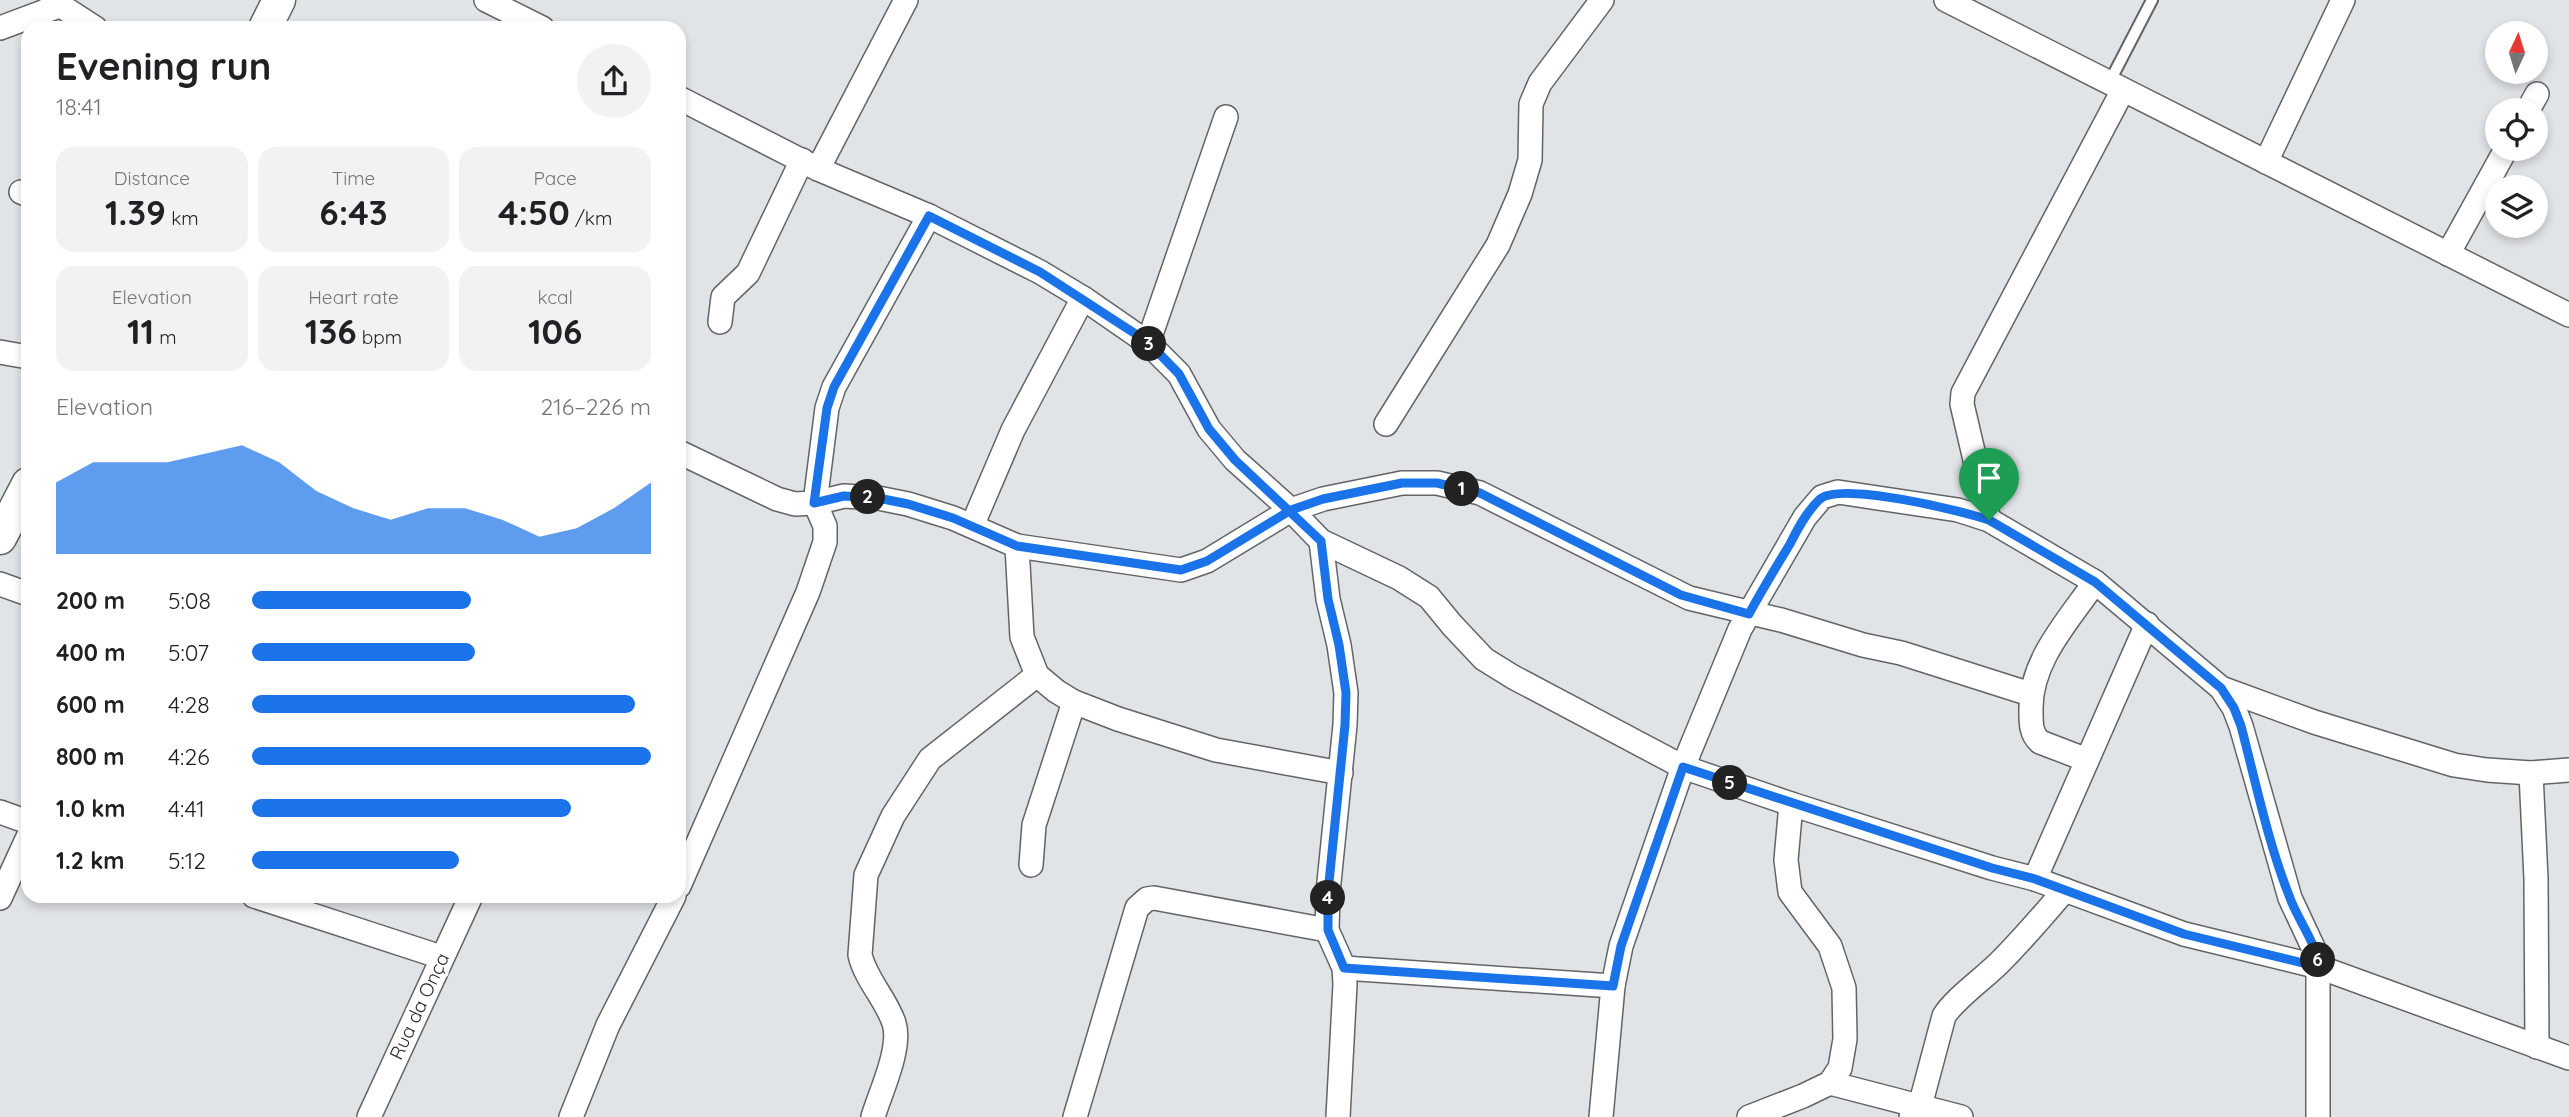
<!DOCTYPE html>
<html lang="en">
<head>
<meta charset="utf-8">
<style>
  :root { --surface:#fff; --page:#f2f2f2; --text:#202124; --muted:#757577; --accent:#1a73e8 }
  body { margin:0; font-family:Quicksand,sans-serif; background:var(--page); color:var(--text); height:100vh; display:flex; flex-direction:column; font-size:26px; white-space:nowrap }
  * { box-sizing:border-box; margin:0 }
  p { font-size:23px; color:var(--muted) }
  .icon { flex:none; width:38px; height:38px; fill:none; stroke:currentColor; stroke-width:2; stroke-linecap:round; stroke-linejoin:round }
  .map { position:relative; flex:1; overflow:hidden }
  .drawer { position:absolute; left:21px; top:21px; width:665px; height:882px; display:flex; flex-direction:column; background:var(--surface); border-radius:21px; box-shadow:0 4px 10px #0003 }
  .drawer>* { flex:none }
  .needle { width:46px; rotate:4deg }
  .fabs { position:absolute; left:2485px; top:21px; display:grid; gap:14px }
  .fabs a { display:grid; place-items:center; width:63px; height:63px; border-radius:50%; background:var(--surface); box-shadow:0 4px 10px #0003; font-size:35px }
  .pin { position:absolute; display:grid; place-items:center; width:60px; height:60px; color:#fff; margin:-72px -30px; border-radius:50% 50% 50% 0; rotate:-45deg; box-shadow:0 0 7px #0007 }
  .pin .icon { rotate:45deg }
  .km { position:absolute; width:35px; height:35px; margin:-18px; border-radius:50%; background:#222; color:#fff; font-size:19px; line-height:35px; text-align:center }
  .round { display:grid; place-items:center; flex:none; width:74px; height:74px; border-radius:37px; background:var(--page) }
  .headline { display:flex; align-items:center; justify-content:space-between; height:119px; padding:0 35px }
  h1 { font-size:38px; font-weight:700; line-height:52px }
  .figures { display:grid; grid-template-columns:repeat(3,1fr); gap:10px; height:119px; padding:7px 35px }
  .figures div { display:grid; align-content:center; border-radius:18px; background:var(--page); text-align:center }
  .figures b { font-size:35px; font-weight:700 }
  .figures small { font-size:19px; font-weight:400 }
  .figures p { font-size:19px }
  .chart { height:196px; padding:14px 35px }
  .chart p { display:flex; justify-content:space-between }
  .chart svg { width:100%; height:126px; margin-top:7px; fill:var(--accent); opacity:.7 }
  ul { padding:0 35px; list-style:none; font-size:23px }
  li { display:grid; grid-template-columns:112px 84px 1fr; align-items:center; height:52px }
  li i { height:18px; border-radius:9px; background:var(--accent) }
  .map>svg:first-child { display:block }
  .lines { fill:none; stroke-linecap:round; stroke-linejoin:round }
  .service-casing { stroke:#626466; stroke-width:14 }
  .minor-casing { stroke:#626466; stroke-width:26 }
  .secondary-casing { stroke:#626466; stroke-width:35 }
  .service { stroke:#fff; stroke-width:10 }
  .minor { stroke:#fff; stroke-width:23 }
  .secondary { stroke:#fff; stroke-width:32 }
  .route-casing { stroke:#fff; stroke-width:14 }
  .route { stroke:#1a73e8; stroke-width:9 }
  .labels { text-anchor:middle; stroke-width:7; stroke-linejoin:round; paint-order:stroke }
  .street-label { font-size:19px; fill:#28292a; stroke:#fff }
</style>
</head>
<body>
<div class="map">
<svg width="2569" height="1117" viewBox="0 0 2569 1117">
  <rect width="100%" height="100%" fill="#e1e4e7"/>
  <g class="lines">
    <defs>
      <polyline id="service" points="2109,83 2152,0"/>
      <g id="minor">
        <polyline points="52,0 95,28"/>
        <polyline points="486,0 542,28"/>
        <polyline points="1946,0 2569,315"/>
        <polyline points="0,28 59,6"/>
        <polyline points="679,98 818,169 929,216 1040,272 1083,298 1148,343 1179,374 1209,429 1235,460 1291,510 1321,541 1399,578 1429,597 1452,625 1484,659 1513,677 1683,767 1791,804 1992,868 2035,879 2184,934 2319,967 2569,1058"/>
        <polyline points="2528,110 2537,94"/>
        <polyline points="2266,162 2343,0"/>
        <polyline points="818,169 906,0"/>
        <polyline points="21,192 28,195"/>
        <polyline points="2448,254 2506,149"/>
        <polyline points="720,322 723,297 748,273 802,160"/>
        <polyline points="1148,343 1226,117"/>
        <polyline points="0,352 28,357"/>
        <polyline points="1386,424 1498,245 1520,194 1530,160 1531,104 1540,83 1602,0"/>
        <polyline points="679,452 777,499 795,504 815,503 844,496 878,498 908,504 953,518 1017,546 1181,570 1207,561 1291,510 1323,499 1402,483 1437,483 1480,493 1689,598 1781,620 1863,645 1901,653 2030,694"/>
        <polyline points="1989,520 1962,404 1963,393 2123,90"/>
        <polyline points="972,526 1013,430 1083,298"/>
        <polyline points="1321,541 1328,599 1339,645 1346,693 1345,725 1328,892 1327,930 1344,968 1345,984 1338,1117"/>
        <polyline points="1017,546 1022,637 1037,675 1056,691 1074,702 1118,719 1216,750 1341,773"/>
        <polyline points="0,584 28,594"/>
        <polyline points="2221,688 2314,722 2454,765 2487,770 2531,773 2569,770"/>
        <path d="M2087,760L2040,742C2031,734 2031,724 2031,712C2029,662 2068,621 2095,582"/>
        <polyline points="2531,773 2536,879 2537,1047"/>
        <polyline points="0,812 28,822"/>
        <polyline points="1031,865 1034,825 1074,702"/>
        <polyline points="2035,879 2147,624"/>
        <polyline points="679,886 808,592 825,542 825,526 815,503 827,408 834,387 929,216"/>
        <polyline points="254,896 441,957"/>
        <polyline points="0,898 28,837"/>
        <polyline points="1344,968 1613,986"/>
        <polyline points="1830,1083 1961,1117"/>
        <polyline points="369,1117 471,896"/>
        <polyline points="571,1117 608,1025 674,896"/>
        <path d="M873,1117C880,1093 902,1048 894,1023C886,999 866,980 860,955L866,875L893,816L930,759L1037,675"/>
        <polyline points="1075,1117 1137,908 1147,899 1154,898 1327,930"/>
        <polyline points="1601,1117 1613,986 1621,946 1683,767 1740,629 1805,517 1822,497 1838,492 1958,510 1989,520 2095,582 2221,688 2234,708 2241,726 2290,898 2318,958 2318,1117"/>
        <polyline points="1749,1117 1803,1096 1830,1083 1840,1068 1845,1039 1844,988 1830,946 1790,892 1786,860 1791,804"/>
        <path d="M1911,1117L1920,1106L1944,1016C1955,998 1986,977 2002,960C2024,938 2044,914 2065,890"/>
      </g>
      <g id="secondary">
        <polyline points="265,28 279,0"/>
        <polyline points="0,538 28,484"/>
      </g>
    </defs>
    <use href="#service" class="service-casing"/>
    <use href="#minor" class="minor-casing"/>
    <use href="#secondary" class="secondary-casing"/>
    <use href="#service" class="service"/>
    <use href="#minor" class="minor"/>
    <use href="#secondary" class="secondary"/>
  </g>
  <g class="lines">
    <defs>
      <path id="route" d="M1989,520C1962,511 1841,481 1820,499C1807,511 1798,528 1790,544C1776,567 1762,590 1749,614L1681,595L1480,493L1437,483H1402L1323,499L1291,510L1207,561L1181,570L1017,546L953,518L908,504L878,498L844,496L814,503L827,408L834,387L929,216L1040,272L1148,342L1179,374L1209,429L1235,460L1321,541L1328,599L1339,645L1346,693L1345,725L1328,892V930L1344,968L1613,986L1621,946L1683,767L1992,868L2035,879L2184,934L2319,967C2317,944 2298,920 2290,898C2268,843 2256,783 2241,726L2234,708L2221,688L2095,582L1989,520"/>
    </defs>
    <use href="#route" class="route-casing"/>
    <use href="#route" class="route"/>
  </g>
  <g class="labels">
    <g class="street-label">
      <text transform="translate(419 1006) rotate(-65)" y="7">Rua da Onça</text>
    </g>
  </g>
</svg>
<div class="fabs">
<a><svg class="needle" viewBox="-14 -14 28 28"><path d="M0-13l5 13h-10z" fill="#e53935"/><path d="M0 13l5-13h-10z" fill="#757577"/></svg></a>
<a><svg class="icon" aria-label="locate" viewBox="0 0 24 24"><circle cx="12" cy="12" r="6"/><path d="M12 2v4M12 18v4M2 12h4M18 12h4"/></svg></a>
<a><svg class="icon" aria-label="layers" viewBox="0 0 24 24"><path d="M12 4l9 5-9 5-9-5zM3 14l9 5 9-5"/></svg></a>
</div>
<div class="pin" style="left:1989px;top:520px;background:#1e9e55"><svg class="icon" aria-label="arrive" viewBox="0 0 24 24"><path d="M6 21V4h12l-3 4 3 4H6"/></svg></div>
<b class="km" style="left:1462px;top:489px">1</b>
<b class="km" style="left:868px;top:497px">2</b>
<b class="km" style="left:1149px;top:344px">3</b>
<b class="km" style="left:1328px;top:898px">4</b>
<b class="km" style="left:1730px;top:783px">5</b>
<b class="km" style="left:2318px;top:960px">6</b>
<section class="drawer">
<div class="headline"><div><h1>Evening run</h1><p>18:41</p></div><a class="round"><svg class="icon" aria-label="share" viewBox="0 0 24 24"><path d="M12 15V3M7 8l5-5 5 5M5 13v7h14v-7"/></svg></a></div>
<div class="figures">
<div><p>Distance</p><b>1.39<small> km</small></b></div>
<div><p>Time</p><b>6:43</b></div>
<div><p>Pace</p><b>4:50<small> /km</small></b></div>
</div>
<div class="figures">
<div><p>Elevation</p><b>11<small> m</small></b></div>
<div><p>Heart rate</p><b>136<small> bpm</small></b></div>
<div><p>kcal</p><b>106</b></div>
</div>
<div class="chart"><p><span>Elevation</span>216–226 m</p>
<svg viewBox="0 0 160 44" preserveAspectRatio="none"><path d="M0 44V19L10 12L20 12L30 12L40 9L50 6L60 12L70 22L80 28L90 32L100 28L110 28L120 32L130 38L140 35L150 28L160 19V44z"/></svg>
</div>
<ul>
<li><b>200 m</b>5:08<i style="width:55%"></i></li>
<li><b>400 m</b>5:07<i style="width:56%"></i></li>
<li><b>600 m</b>4:28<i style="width:96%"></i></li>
<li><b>800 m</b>4:26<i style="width:100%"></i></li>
<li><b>1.0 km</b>4:41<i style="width:80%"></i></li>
<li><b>1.2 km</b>5:12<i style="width:52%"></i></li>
</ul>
</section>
</div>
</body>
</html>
